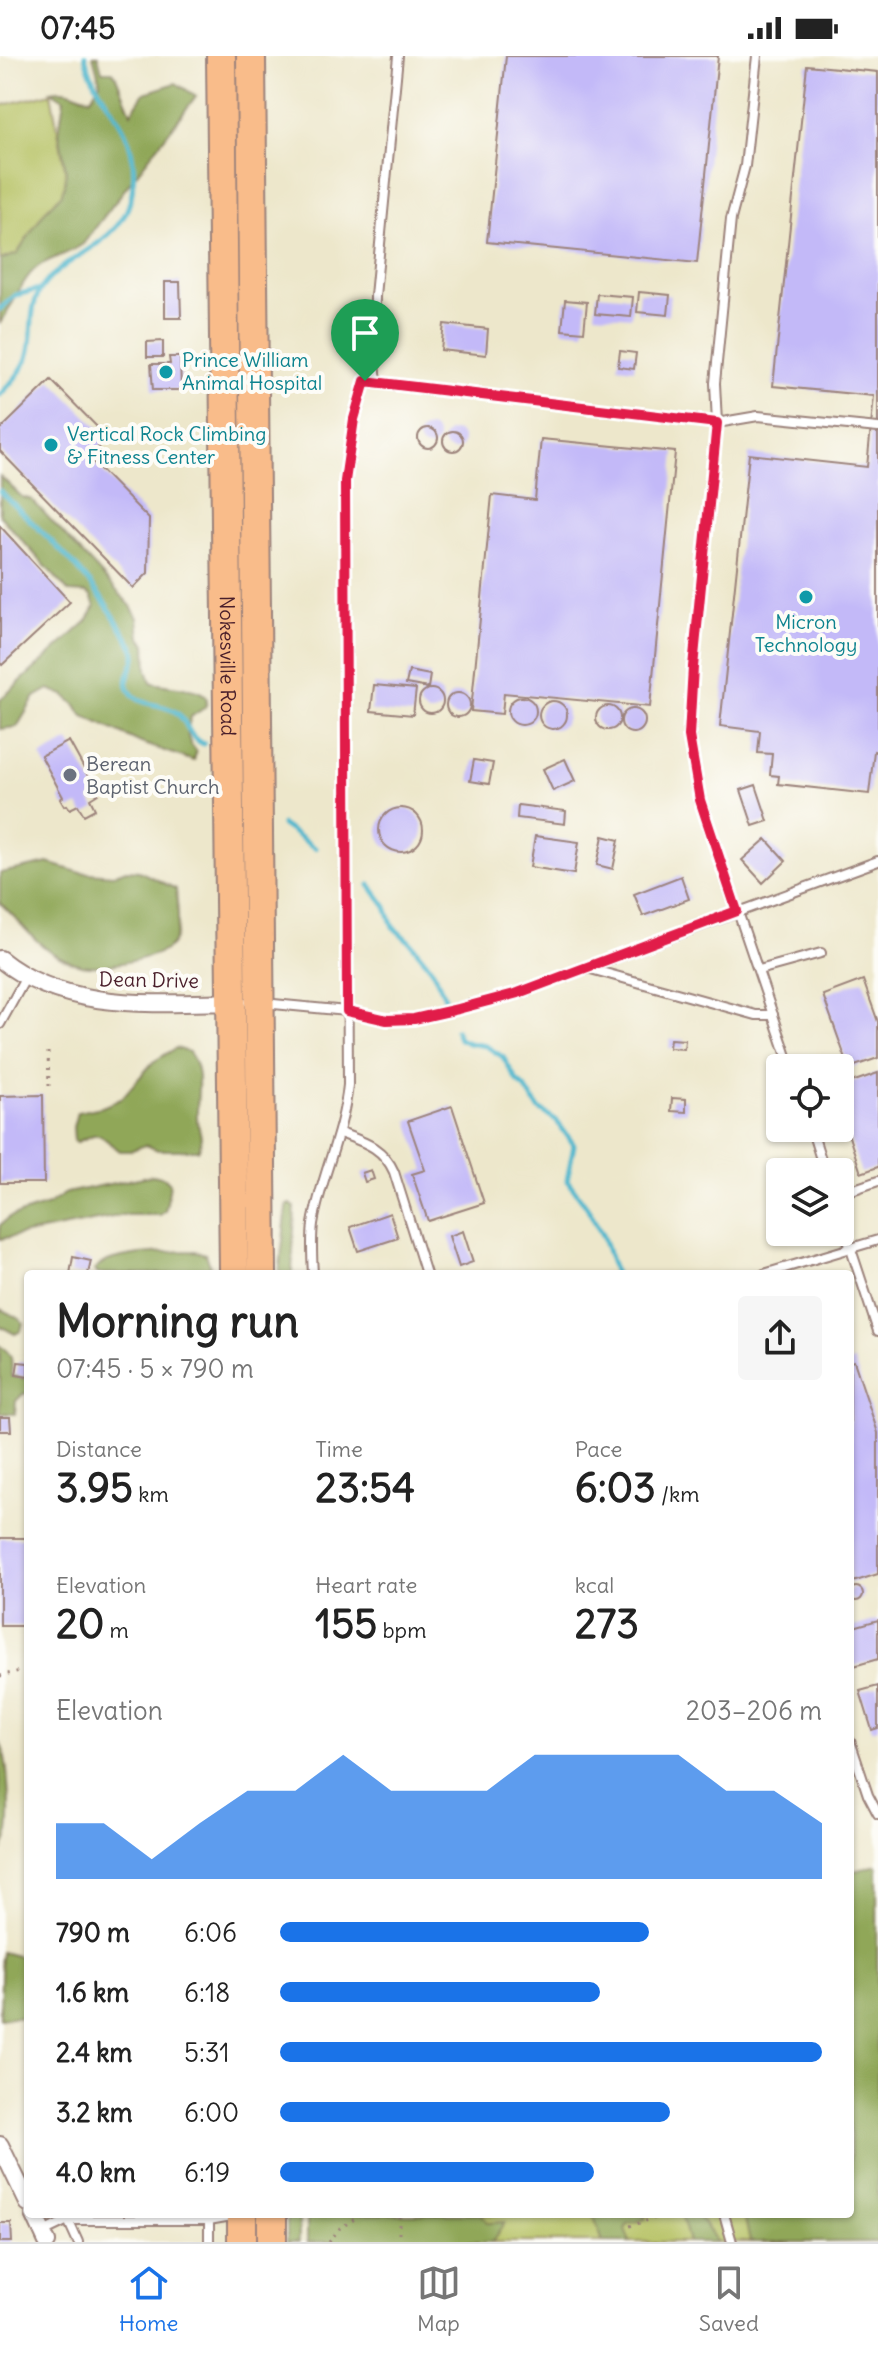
<!DOCTYPE html>
<html lang="en">
<head>
<meta charset="utf-8">
<style>
  :root { --surface:#fff; --page:#f6f6f6; --text:#222; --muted:#767676; --line:#e0e0e0; --accent:#1a73e8 }
  body { margin:0; font-family:Delius,sans-serif; background:var(--page); color:var(--text); height:100vh; display:flex; flex-direction:column; font-size:30px; white-space:nowrap }
  * { box-sizing:border-box; margin:0 }
  p { font-size:26px; color:var(--muted) }
  .icon { flex:none; width:44px; height:44px; fill:none; stroke:currentColor; stroke-width:2; stroke-linecap:round; stroke-linejoin:round }
  .map { position:relative; flex:1; overflow:hidden }
  .details { position:absolute; left:24px; top:1214px; width:830px; height:948px; display:flex; flex-direction:column; background:var(--surface); border-radius:8px; box-shadow:0 2px 6px #0004 }
  .details>* { flex:none }
  .tools { position:absolute; left:766px; top:998px; display:grid; gap:16px }
  .tools a { display:grid; place-items:center; width:88px; height:88px; border-radius:8px; background:var(--surface); box-shadow:0 2px 6px #0004; font-size:40px }
  .pin { position:absolute; display:grid; place-items:center; width:68px; height:68px; color:#fff; margin:-82px -34px; border-radius:50% 50% 50% 0; rotate:-45deg; box-shadow:0 0 8px #0007 }
  .pin .icon { rotate:45deg }
  .round { display:grid; place-items:center; flex:none; width:84px; height:84px; border-radius:8px; background:var(--page) }
  .head { display:flex; align-items:center; justify-content:space-between; height:136px; padding:0 32px }
  h1 { font-size:44px; font-weight:700; line-height:60px }
  .metrics { display:grid; grid-template-columns:repeat(3,1fr); gap:12px; height:136px; padding:8px 32px }
  .metrics div { display:grid; align-content:center }
  .metrics b { font-size:40px; font-weight:700 }
  .metrics small { font-size:22px; font-weight:400 }
  .metrics p { font-size:22px }
  .chart { height:224px; padding:16px 32px }
  .chart p { display:flex; justify-content:space-between }
  .chart svg { width:100%; height:144px; margin-top:8px; fill:var(--accent); opacity:.7 }
  ul { padding:0 32px; list-style:none; font-size:26px }
  li { display:grid; grid-template-columns:128px 96px 1fr; align-items:center; height:60px }
  li i { height:20px; border-radius:10px; background:var(--accent) }
  .status { display:flex; justify-content:space-between; align-items:center; height:56px; padding:0 40px; background:var(--surface); direction:ltr }
  .status svg { height:22px; fill:currentColor }
  .tab-bar { display:flex; justify-content:space-around; align-items:center; height:112px; border-top:2px solid var(--line); background:var(--surface); font-size:22px; color:var(--muted) }
  .tab-bar a { display:grid; justify-items:center; gap:4px }
  .tab-bar .on { color:var(--accent) }
  .map>svg:first-child { display:block }
  .green { fill:#b5c162; stroke:#807046; stroke-width:2 }
  .forest { fill:#90a758; stroke:#6d6342; stroke-width:2 }
  .lines { fill:none; stroke-linecap:round; stroke-linejoin:round }
  .stream { stroke:#4fb7cd; stroke-width:5 }
  .building { fill:#c3b9f8 }
  .service-casing { stroke:#9c837b; stroke-width:12 }
  .minor-casing { stroke:#9c837b; stroke-width:20 }
  .trunk-casing { stroke:#9c837b; stroke-width:32 }
  .path { stroke:#9c837b; stroke-width:3; stroke-dasharray:2 6; stroke-linecap:butt }
  .service { stroke:#fff; stroke-width:8 }
  .minor { stroke:#fff; stroke-width:16 }
  .trunk { stroke:#f9bc8a; stroke-width:28 }
  .route-casing { stroke:#fff; stroke-width:16 }
  .route { stroke:#e11d48; stroke-width:10 }
  .culture-dot { fill:#0f9aa8; stroke:#fdfcf7; stroke-width:3 }
  .worship-dot { fill:#6b7280; stroke:#fdfcf7; stroke-width:3 }
  .labels { text-anchor:middle; stroke-width:8; stroke-linejoin:round; paint-order:stroke }
  .culture-label { font-size:20px; fill:#0d838f; stroke:#fdfcf7; text-anchor:start }
  .street-label { font-size:20px; fill:#4a1f2b; stroke:#fdfcf7 }
  .worship-label { font-size:20px; fill:#5b616d; stroke:#fdfcf7; text-anchor:start }
</style>
</head>
<body>
<div class="status"><b>07:45</b><svg viewBox="0 0 49 12"><path d="M0 12V9h3v3zM5 12V6h3v6zM10 12V3h3v9zM15 12V0h3v12zM26 1h20v11H26zM47 4h2v5h-2z"/></svg></div>
<div class="map">
<svg width="878" height="2186" viewBox="0 0 878 2186">
  <rect width="100%" height="100%" fill="#fdfcf7"/>
  <filter id="ink" filterUnits="userSpaceOnUse"><feTurbulence type="fractalNoise" baseFrequency=".0125" numOctaves="2"/><feDisplacementMap in="SourceGraphic" scale="16" xChannelSelector="R" yChannelSelector="G"/><feConvolveMatrix kernelMatrix="1 2 1 2 8 2 1 2 1" color-interpolation-filters="sRGB"/></filter>
  <filter id="wash" filterUnits="userSpaceOnUse"><feTurbulence type="fractalNoise" baseFrequency=".006" numOctaves="4" result="noise"/><feDisplacementMap in="SourceGraphic" scale="32" xChannelSelector="R" yChannelSelector="G"/><feGaussianBlur stdDeviation="1.8" result="paint"/><feColorMatrix in="noise" values="0 0 0 0 0 0 0 0 0 0 0 0 0 0 0 0 0 1.4 0 .05"/><feComposite in="paint" operator="in"/></filter>
  <g filter="url(#wash)">
    <rect width="100%" height="100%" fill="#ede7cb"/>
    <g class="green">
      <polygon points="51,37 72,150 0,223 0,50"/>
      <polygon points="307,2158 850,2158 878,2186 307,2186"/>
    </g>
    <g class="forest">
      <path d="M93,0H98L102,15H112L115,18L131,57L144,37L176,27L196,40L83,188C69,198 56,200 42,208C22,219 14,250 0,267V204L17,198L45,155L61,139L65,128L66,115L59,76L64,43L51,35C72,31 72,39 91,42L100,26Z"/>
      <path d="M0,420L22,441L32,444L131,550L138,562L140,581L146,588L147,614L151,626C163,632 215,629 206,649C204,654 195,657 191,661C186,675 186,684 196,695L194,705L141,687L82,659L76,649L64,639L49,633L35,641L17,671L0,673V644L87,565L95,551L91,540L86,537L69,536L0,460Z"/>
      <path d="M48,807L78,816L113,819L126,814L139,815L176,833C177,851 182,873 172,888C162,902 106,911 89,910C77,909 65,904 54,898C33,885 19,864 0,847V817Z"/>
      <path d="M176,992L189,996C204,1017 196,1038 197,1062C198,1074 205,1083 198,1094H158L145,1089L130,1095H120L100,1079H93L77,1086L74,1084L73,1071L77,1056L102,1051L121,1043L153,1006Z"/>
      <polygon points="153,1119 165,1122 170,1127 167,1147 165,1155 160,1159 123,1159 0,1183 0,1169 10,1161 48,1149 66,1137"/>
      <polygon points="290,1148 295,1151 292,1218 279,1218 287,1150"/>
      <path d="M195,1195L206,1198L213,1218H98L94,1214C106,1196 173,1196 195,1195Z"/>
      <polygon points="0,1253 19,1262 23,1267 21,1275 15,1278 0,1270"/>
      <path d="M0,1290C14,1298 12,1306 11,1320L28,1323V1337L23,1338L16,1345L15,1358L0,1357Z"/>
      <path d="M0,1688C9,1696 11,1768 7,1781C6,1787 2,1794 0,1799Z"/>
      <polygon points="877,1809 878,2186 750,2186 744,2158 850,2158 850,1816"/>
      <polygon points="2,1896 28,1903 28,1960 0,1962"/>
      <rect x="287" y="2158" width="12" height="28"/>
      <polygon points="307,2158 481,2158 488,2167 505,2166 492,2186 307,2186"/>
      <polygon points="593,2158 643,2158 646,2163 628,2168 625,2173 630,2186 603,2186"/>
      <polygon points="681,2158 694,2158 703,2166 717,2186 689,2186"/>
    </g>
    <g class="lines">
      <g class="stream">
        <polyline points="0,253 16,239 40,233"/>
        <path d="M0,339C10,328 24,314 28,299C34,277 28,253 41,233C60,205 96,195 117,170C137,147 138,104 125,76C113,51 91,29 85,0"/>
        <path d="M0,435C44,479 90,517 121,572C125,578 131,586 134,593C140,607 122,618 129,633C138,652 164,646 177,657C189,667 188,683 204,688"/>
        <polyline points="282,769 315,792"/>
        <polyline points="370,829 386,851 393,871 410,886 432,913 446,944"/>
        <polyline points="456,974 459,983 468,987 486,990 503,1001 517,1025 526,1033 539,1053 556,1064 574,1089 567,1124 587,1151 603,1181 615,1218"/>
      </g>
    </g>
    <g id="blocks">
      <g class="building">
        <polygon points="506,0 718,0 697,207 487,186"/>
        <polygon points="807,9 878,16 878,696 874,695 869,738 778,728 779,720 770,719 772,698 758,697 760,675 720,670 749,398 867,411 874,340 773,330"/>
        <polygon points="165,226 180,226 181,262 165,262"/>
        <polygon points="639,236 670,239 668,259 637,256"/>
        <polygon points="597,238 633,241 631,261 595,258"/>
        <polygon points="565,244 587,246 584,276 562,274"/>
        <polygon points="444,268 488,273 486,299 441,294"/>
        <polygon points="163,285 163,301 147,301 147,286"/>
        <polygon points="620,295 636,297 634,313 618,311"/>
        <polygon points="169,301 180,301 181,334 153,334 151,308 170,308"/>
        <polygon points="51,324 108,382 88,401 149,463 148,517 133,532 0,395 0,374"/>
        <circle cx="428" cy="382" r="10"/>
        <circle cx="453" cy="385" r="10"/>
        <polygon points="541,383 675,396 650,651 504,637 502,658 471,655 492,439 535,444"/>
        <polygon points="0,470 70,546 2,609 0,607"/>
        <polygon points="409,615 430,619 428,632 406,628"/>
        <polygon points="374,629 416,633 413,659 371,655"/>
        <circle cx="431" cy="645" r="12"/>
        <circle cx="458" cy="649" r="12"/>
        <circle cx="522" cy="655" r="14"/>
        <circle cx="553" cy="659" r="14"/>
        <circle cx="608" cy="662" r="12"/>
        <circle cx="633" cy="665" r="12"/>
        <polygon points="69,685 98,738 90,743 95,753 84,759 78,749 70,753 67,749 64,750 60,743 63,741 41,700"/>
        <polygon points="565,703 575,725 553,735 543,713"/>
        <polygon points="474,704 493,707 489,728 470,725"/>
        <polygon points="756,729 768,765 753,770 741,734"/>
        <polygon points="518,749 566,755 565,768 517,762"/>
        <circle cx="401" cy="774" r="22"/>
        <polygon points="535,780 579,786 574,818 530,811"/>
        <polygon points="603,780 619,784 613,813 597,809"/>
        <polygon points="766,783 786,805 763,827 742,804"/>
        <polygon points="681,820 689,843 643,860 634,838"/>
        <polygon points="863,924 878,966 878,1002 849,1012 823,939"/>
        <polygon points="670,983 685,984 684,993 669,992"/>
        <polygon points="878,1017 878,1111 861,1117 840,1053 840,1030"/>
        <polygon points="43,1039 44,1127 0,1127 0,1040"/>
        <polygon points="672,1042 686,1043 686,1056 671,1055"/>
        <polygon points="452,1050 484,1147 428,1165 412,1118 425,1114 408,1065"/>
        <polygon points="371,1114 374,1123 365,1126 362,1117"/>
        <polygon points="390,1157 398,1182 358,1195 350,1171"/>
        <polygon points="463,1175 473,1206 459,1211 449,1180"/>
        <polygon points="73,1201 91,1205 88,1218 70,1218"/>
        <polygon points="854,1305 878,1377 878,1518 850,1527 850,1306"/>
        <polygon points="18,1306 28,1307 28,1321 16,1319"/>
        <polygon points="0,1361 10,1361 11,1375 0,1375"/>
        <rect x="0" y="1482" width="28" height="88"/>
        <circle cx="856" cy="1538" r="7"/>
        <polygon points="878,1564 878,1603 854,1610 850,1599 850,1572"/>
        <polygon points="878,1630 878,1672 872,1674 860,1635"/>
        <polygon points="0,2167 11,2167 12,2186 0,2186"/>
      </g>
    </g>
  </g>
  <g filter="url(#ink)">
    <use href="#blocks" fill-opacity="0" stroke="#9c837b" stroke-width="2"/>
    <g class="lines">
      <defs>
        <g id="service">
          <polyline points="757,0 745,110 731,163 715,327 717,367 758,360 878,372"/>
          <polyline points="377,327 374,294 375,240 398,0"/>
          <polyline points="587,912 756,959 773,959"/>
          <polyline points="759,914 821,897"/>
          <polyline points="263,947 347,955 387,964 414,963 518,937 878,805"/>
          <polyline points="0,968 26,921"/>
          <polyline points="811,1072 825,1116"/>
          <path d="M340,1077C364,1086 383,1091 394,1116L426,1218"/>
          <polyline points="840,1138 878,1125"/>
          <polyline points="840,1160 878,1275"/>
          <path d="M313,1218C312,1201 311,1185 313,1168C321,1120 343,1079 348,1029L345,425L354,363L365,325L717,367L693,611L689,680L700,744L791,1012"/>
          <polyline points="764,1218 878,1184"/>
          <polyline points="850,1685 868,1739 878,1758"/>
          <polyline points="724,2158 732,2186"/>
          <polyline points="43,2176 68,2164"/>
          <polyline points="78,2186 68,2164 209,2164 237,2159"/>
          <polyline points="209,2186 209,2164"/>
        </g>
        <g id="minor">
          <path d="M0,903C66,957 158,947 238,946"/>
          <polyline points="0,2089 28,2147"/>
          <polyline points="34,2158 47,2186"/>
        </g>
        <g id="trunk">
          <path id="s1" d="M221,0L234,1218"/>
          <polyline points="251,0 262,1218"/>
          <polyline points="242,2158 242,2186"/>
          <polyline points="272,2158 272,2186"/>
        </g>
      </defs>
      <use href="#service" class="service-casing"/>
      <use href="#minor" class="minor-casing"/>
      <use href="#trunk" class="trunk-casing"/>
      <g class="path">
        <polyline points="48,996 49,1030"/>
        <polyline points="0,1620 28,1613"/>
        <polyline points="630,2170 668,2158"/>
        <polyline points="329,2186 340,2172 363,2158"/>
        <polyline points="399,2186 399,2158"/>
      </g>
      <use href="#service" class="service"/>
      <use href="#minor" class="minor"/>
      <use href="#trunk" class="trunk"/>
    </g>
  </g>
  <g class="lines" filter="url(#ink)">
    <defs>
      <polygon id="route" points="365,325 717,367 693,611 689,680 700,744 737,855 518,937 458,953 414,963 387,964 347,955 345,425 354,363"/>
    </defs>
    <use href="#route" class="route-casing"/>
    <use href="#route" class="route"/>
  </g>
  <g class="culture-dot">
    <circle cx="166" cy="316" r="8"/>
    <circle cx="51" cy="389" r="8"/>
    <circle cx="806" cy="541" r="8"/>
  </g>
  <circle class="worship-dot" cx="70" cy="719" r="8"/>
  <g class="labels">
    <g class="culture-label">
      <text x="182" y="311">Prince William<tspan x="182" dy="23">Animal Hospital</tspan></text>
      <text x="67" y="385">Vertical Rock Climbing<tspan x="67" dy="23">&amp; Fitness Center</tspan></text>
      <text x="806" y="573" text-anchor="middle">Micron<tspan x="806" dy="23">Technology</tspan></text>
    </g>
    <g class="street-label">
      <text dy="7" stroke="none"><textPath href="#s1" startOffset="610">Nokesville Road</textPath></text>
      <text transform="translate(149 924) rotate(1)" y="7">Dean Drive</text>
    </g>
    <g class="worship-label">
      <text x="86" y="715">Berean<tspan x="86" dy="23">Baptist Church</tspan></text>
    </g>
  </g>
</svg>
<div class="tools">
<a><svg class="icon" aria-label="locate" viewBox="0 0 24 24"><circle cx="12" cy="12" r="6"/><path d="M12 2v4M12 18v4M2 12h4M18 12h4"/></svg></a>
<a><svg class="icon" aria-label="layers" viewBox="0 0 24 24"><path d="M12 4l9 5-9 5-9-5zM3 14l9 5 9-5"/></svg></a>
</div>
<div class="pin" style="left:365px;top:325px;background:#1e9e55"><svg class="icon" aria-label="arrive" viewBox="0 0 24 24"><path d="M6 21V4h12l-3 4 3 4H6"/></svg></div>
<section class="details">
<div class="head"><div><h1>Morning run</h1><p>07:45 · 5 × 790 m</p></div><a class="round"><svg class="icon" aria-label="share" viewBox="0 0 24 24"><path d="M12 15V3M7 8l5-5 5 5M5 13v7h14v-7"/></svg></a></div>
<div class="metrics">
<div><p>Distance</p><b>3.95<small> km</small></b></div>
<div><p>Time</p><b>23:54</b></div>
<div><p>Pace</p><b>6:03<small> /km</small></b></div>
</div>
<div class="metrics">
<div><p>Elevation</p><b>20<small> m</small></b></div>
<div><p>Heart rate</p><b>155<small> bpm</small></b></div>
<div><p>kcal</p><b>273</b></div>
</div>
<div class="chart"><p><span>Elevation</span>203–206 m</p>
<svg viewBox="0 0 160 44" preserveAspectRatio="none"><path d="M0 44V27L10 27L20 38L30 27L40 17L50 17L60 6L70 17L80 17L90 17L100 6L110 6L120 6L130 6L140 17L150 17L160 27V44z"/></svg>
</div>
<ul>
<li><b>790 m</b>6:06<i style="width:68%"></i></li>
<li><b>1.6 km</b>6:18<i style="width:59%"></i></li>
<li><b>2.4 km</b>5:31<i style="width:100%"></i></li>
<li><b>3.2 km</b>6:00<i style="width:72%"></i></li>
<li><b>4.0 km</b>6:19<i style="width:58%"></i></li>
</ul>
</section>
</div>
<nav class="tab-bar">
<a class="on"><svg class="icon" aria-label="home" viewBox="0 0 24 24"><path d="M3 11l9-7 9 7M6 9v11h12V9"/></svg>Home</a>
<a><svg class="icon" aria-label="map" viewBox="0 0 24 24"><path d="M3 6l6-2 6 2 6-2v14l-6 2-6-2-6 2zM9 4v14M15 6v14"/></svg>Map</a>
<a><svg class="icon" aria-label="saved" viewBox="0 0 24 24"><path d="M7 4h10v16l-5-4-5 4z"/></svg>Saved</a>
</nav>
</body>
</html>
